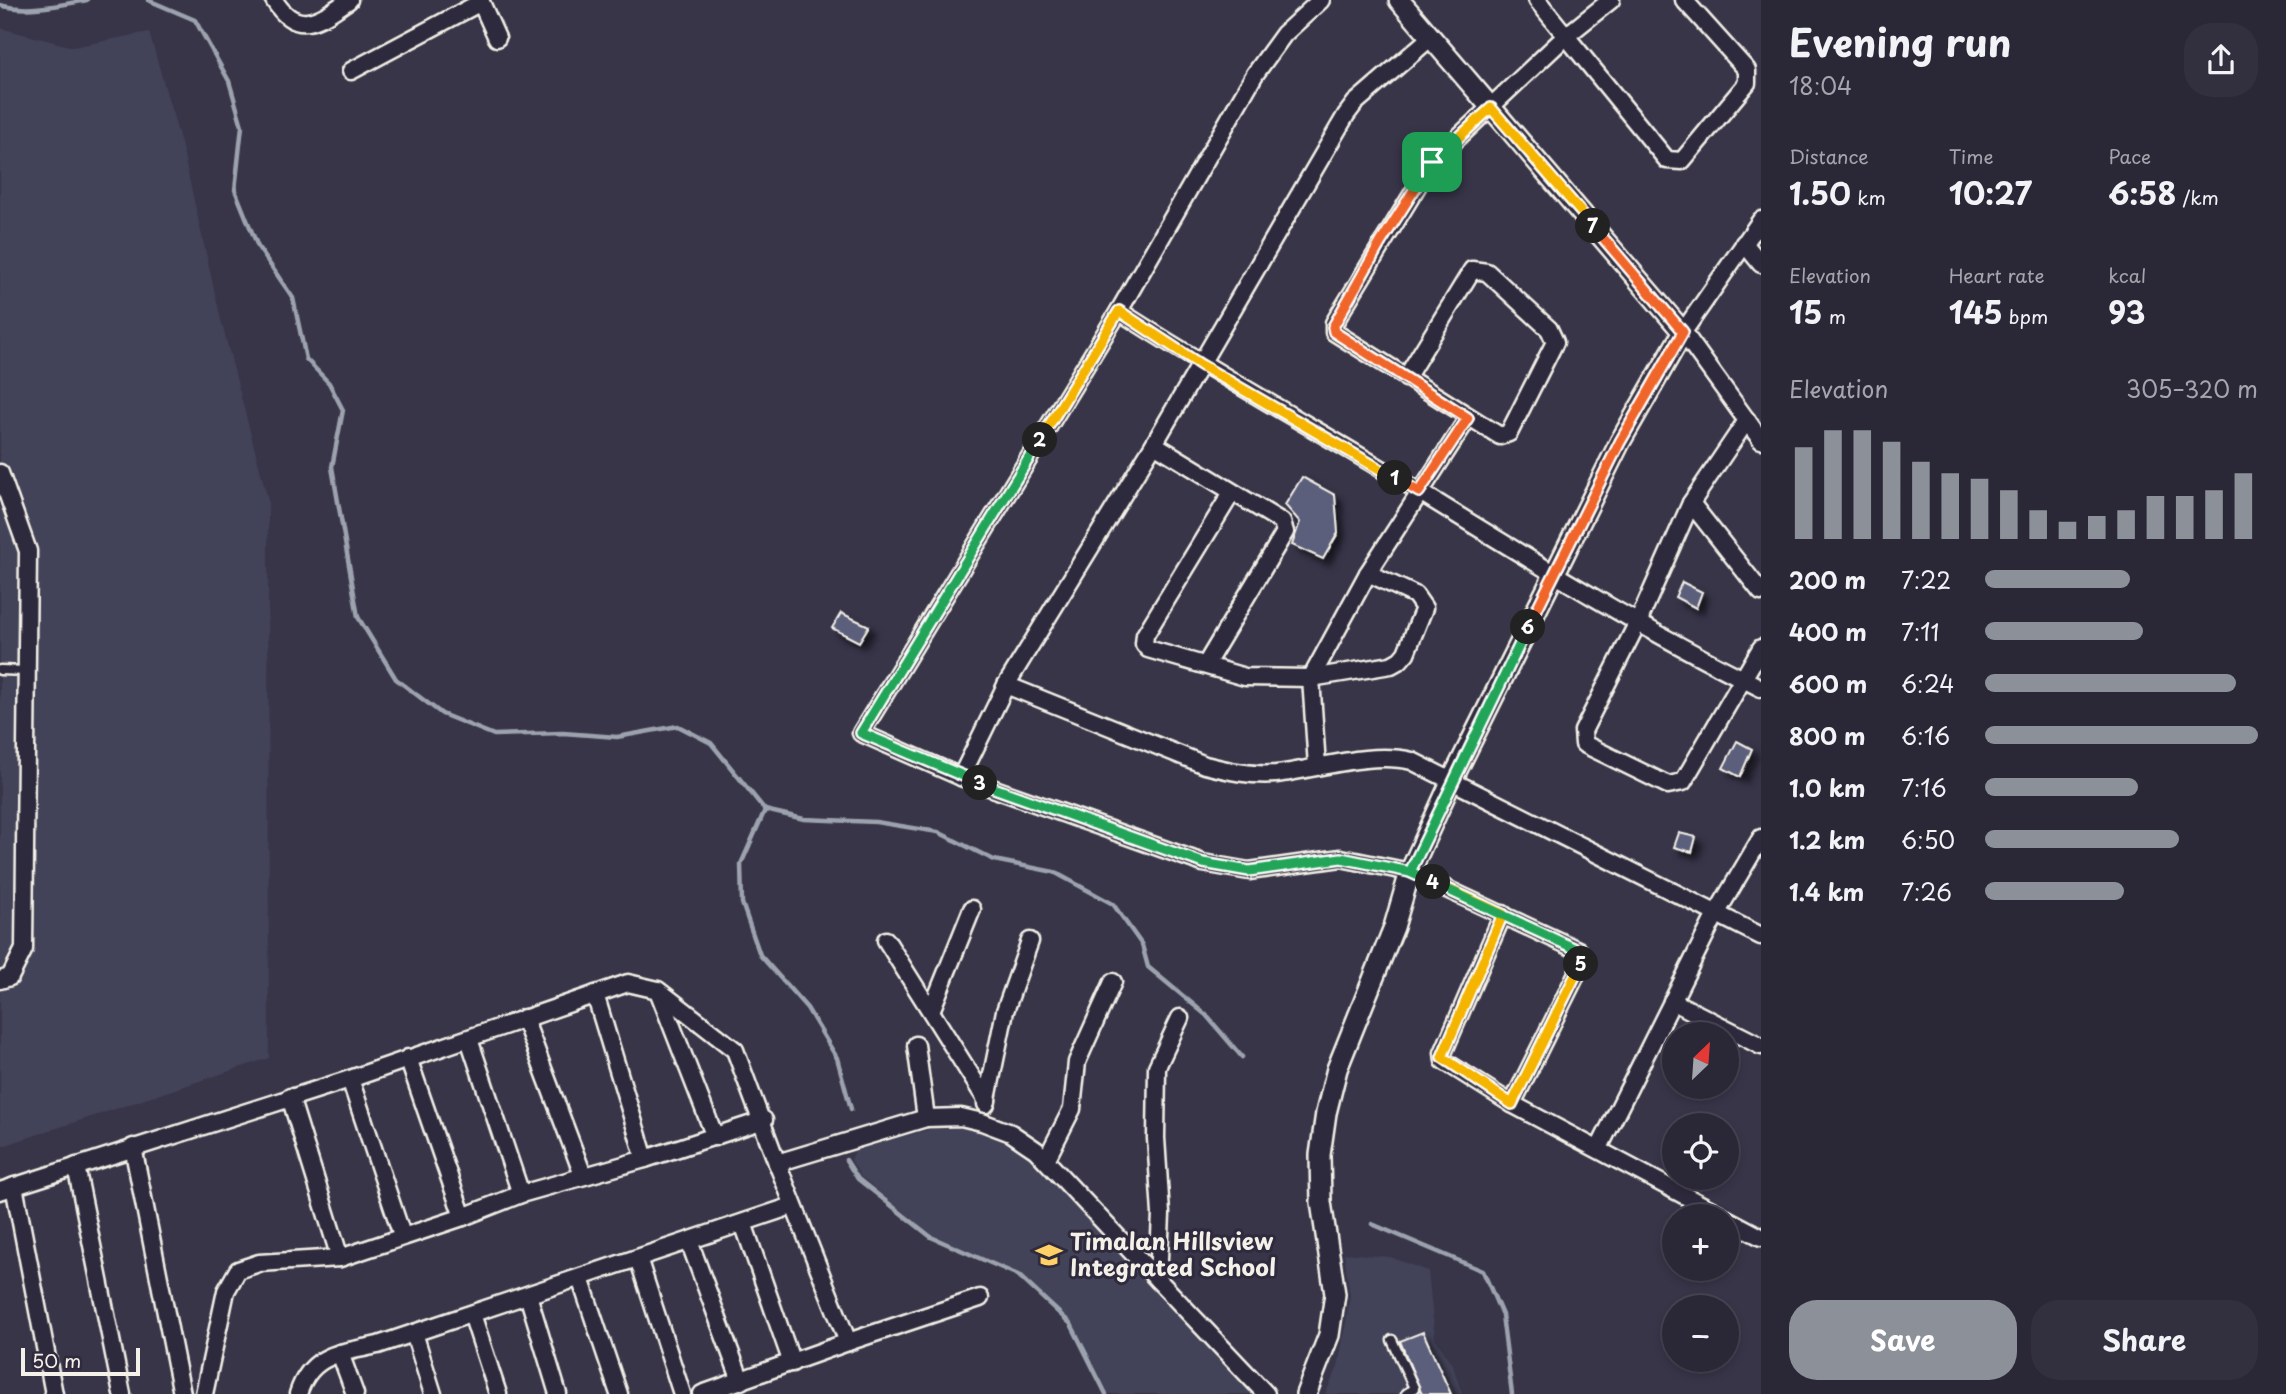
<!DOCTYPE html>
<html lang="en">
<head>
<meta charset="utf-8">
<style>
  :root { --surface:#2a2837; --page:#32303f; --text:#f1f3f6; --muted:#a5a6ad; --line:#464452; --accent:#8c9099 }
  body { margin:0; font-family:"Playpen Sans",sans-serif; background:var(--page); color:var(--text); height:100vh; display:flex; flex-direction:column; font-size:26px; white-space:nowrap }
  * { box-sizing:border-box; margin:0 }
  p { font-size:23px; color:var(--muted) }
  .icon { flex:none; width:38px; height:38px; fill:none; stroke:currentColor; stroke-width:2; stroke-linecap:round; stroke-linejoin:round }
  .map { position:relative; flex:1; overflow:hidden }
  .sheet { display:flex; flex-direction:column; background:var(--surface); width:525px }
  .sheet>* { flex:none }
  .needle { width:46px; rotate:25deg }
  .fabs { position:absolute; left:1662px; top:1022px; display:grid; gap:14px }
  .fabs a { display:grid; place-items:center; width:77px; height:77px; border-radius:50%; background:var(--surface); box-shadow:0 4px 10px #0003,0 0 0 2px var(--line); font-size:35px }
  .scale { position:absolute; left:21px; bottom:18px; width:119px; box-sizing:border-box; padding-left:7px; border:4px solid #f4f1e8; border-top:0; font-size:19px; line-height:24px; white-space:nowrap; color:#f4f1e8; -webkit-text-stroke:5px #2f2a3d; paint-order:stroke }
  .pin { position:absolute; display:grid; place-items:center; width:60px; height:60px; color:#fff; margin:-30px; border-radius:14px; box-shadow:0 4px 10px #0006 }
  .km { position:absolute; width:35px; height:35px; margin:-18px; border-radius:50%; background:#222; color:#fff; font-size:19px; line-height:35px; text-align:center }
  .round { display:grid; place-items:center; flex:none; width:74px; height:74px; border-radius:28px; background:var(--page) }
  .overview { display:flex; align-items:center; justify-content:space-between; height:119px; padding:0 28px }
  h1 { font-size:38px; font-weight:700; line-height:52px }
  .figures { display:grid; grid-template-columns:repeat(3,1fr); gap:10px; height:119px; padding:7px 28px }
  .figures div { display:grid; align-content:center }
  .figures b { font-size:30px; font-weight:700 }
  .figures small { font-size:19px; font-weight:400 }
  .figures p { font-size:19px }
  .chart { height:196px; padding:14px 28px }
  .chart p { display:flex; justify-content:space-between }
  .chart svg { width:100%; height:126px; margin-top:7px; stroke:var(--accent); stroke-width:6 }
  .primary-button { display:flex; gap:14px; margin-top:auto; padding:14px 28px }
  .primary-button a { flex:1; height:80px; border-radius:28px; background:var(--accent); color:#fff; font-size:28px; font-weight:700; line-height:80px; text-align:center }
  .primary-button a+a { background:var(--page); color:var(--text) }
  ul { padding:0 28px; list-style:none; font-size:23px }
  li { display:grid; grid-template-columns:112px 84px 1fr; align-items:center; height:52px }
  li i { height:18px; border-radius:9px; background:var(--accent) }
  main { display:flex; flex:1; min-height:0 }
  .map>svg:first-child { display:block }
  .built { fill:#424258 }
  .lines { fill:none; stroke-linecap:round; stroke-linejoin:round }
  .stream { stroke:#9da3ae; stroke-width:4.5 }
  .building { fill:#5b5f7b; stroke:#f4f1e8; stroke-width:2; filter:url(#shadow) }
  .service-casing { stroke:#f4f1e8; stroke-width:13 }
  .minor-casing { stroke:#f4f1e8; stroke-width:21 }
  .tertiary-casing { stroke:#f4f1e8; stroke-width:24 }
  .service { stroke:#2f2a3d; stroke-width:8 }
  .minor { stroke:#2f2a3d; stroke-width:16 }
  .tertiary { stroke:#2f2a3d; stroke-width:19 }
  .split-1-casing { stroke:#fff; stroke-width:14 }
  .split-2-casing { stroke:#fff; stroke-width:14 }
  .split-3-casing { stroke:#fff; stroke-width:14 }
  .split-4-casing { stroke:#fff; stroke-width:14 }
  .split-5-casing { stroke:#fff; stroke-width:14 }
  .split-6-casing { stroke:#fff; stroke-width:14 }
  .split-7-casing { stroke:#fff; stroke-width:14 }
  .split-8-casing { stroke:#fff; stroke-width:14 }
  .split-1 { stroke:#f0652b; stroke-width:9 }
  .split-2 { stroke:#f5b400; stroke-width:9 }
  .split-3 { stroke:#22a559; stroke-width:9 }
  .split-4 { stroke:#22a559; stroke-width:9 }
  .split-5 { stroke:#f5b400; stroke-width:9 }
  .split-6 { stroke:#22a559; stroke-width:9 }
  .split-7 { stroke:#f0652b; stroke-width:9 }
  .split-8 { stroke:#f5b400; stroke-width:9 }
  .labels { text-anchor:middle; stroke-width:6; stroke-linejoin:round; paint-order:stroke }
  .poi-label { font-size:23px; font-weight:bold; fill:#f4f1e8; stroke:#2f2a3d; text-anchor:start }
</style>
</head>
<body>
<main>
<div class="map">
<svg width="1761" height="1394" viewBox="0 0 1761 1394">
  <defs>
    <filter id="shadow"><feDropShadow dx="6" dy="6" stdDeviation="3.5" flood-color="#0009"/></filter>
  </defs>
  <rect width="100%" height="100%" fill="#383549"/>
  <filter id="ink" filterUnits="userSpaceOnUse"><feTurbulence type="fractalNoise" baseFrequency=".0143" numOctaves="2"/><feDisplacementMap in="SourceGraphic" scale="14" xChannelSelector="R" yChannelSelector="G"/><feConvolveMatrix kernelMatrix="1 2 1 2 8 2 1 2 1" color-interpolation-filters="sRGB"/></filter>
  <g filter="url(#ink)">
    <g class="built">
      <polygon points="0,28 73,47 149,32 181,143 221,320 268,500 269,1058 0,1147"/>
      <polygon points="942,1126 999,1132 1029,1151 1254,1394 1109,1394 1073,1323 1019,1274 932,1235 861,1177 851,1160 855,1150"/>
      <polygon points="1344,1253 1390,1257 1428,1271 1435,1338 1453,1366 1462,1394 1325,1394 1338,1367 1347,1316 1350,1295"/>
    </g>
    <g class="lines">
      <g class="stream">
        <polyline points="148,0 195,20 229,81 242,126 235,190 258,247 293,298 306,359 329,383 343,410 332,467 358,617 396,679 442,714 494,735 563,733 617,737 678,726 711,743 765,810 804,819 876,822 938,832 994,860 1054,872 1113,904 1142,945 1148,967 1206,1015 1242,1057"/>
        <path d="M0,5C27,13 60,5 87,0"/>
        <polyline points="765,810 741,864 742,903 760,955 807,1008 837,1058 851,1109"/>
        <polyline points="846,1160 858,1179 931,1237 1018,1275 1071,1324 1106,1394"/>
        <polyline points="1372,1224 1483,1271 1502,1315 1512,1394"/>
      </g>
    </g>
    <g class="building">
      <polygon points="1302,477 1335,495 1338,533 1323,559 1292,545 1300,522 1285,505"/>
      <polygon points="1682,582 1702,592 1696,608 1675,597"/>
      <polygon points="841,613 869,626 859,642 832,628"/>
      <polygon points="1737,741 1752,749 1740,777 1723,768"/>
      <polygon points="1679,833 1696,837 1692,852 1674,847"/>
      <polygon points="1423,1332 1445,1381 1451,1394 1422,1394 1420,1390 1400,1341"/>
    </g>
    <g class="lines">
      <defs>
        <g id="service">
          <polyline points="0,670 27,671"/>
          <polyline points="1392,1340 1414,1388 1406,1394"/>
        </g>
        <g id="minor">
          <path d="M274,0C297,38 320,20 349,0"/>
          <polyline points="480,0 497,38"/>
          <polyline points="1321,0 1284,34 1255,74 1119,311 861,733 961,777 1203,863 1249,871 1341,858 1410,872 1578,950 1584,959 1512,1104"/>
          <polyline points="1537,0 1566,36 1611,0"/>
          <polyline points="351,71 481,2"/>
          <polyline points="1761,220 1683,332 1761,440"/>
          <polyline points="1744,243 1761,264"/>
          <path d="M1119,311C1217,375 1320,431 1420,492C1532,561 1643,630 1761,688"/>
          <polyline points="1406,378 1472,270 1487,272 1549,329 1555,342 1509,433 1500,436 1334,332 1334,323 1432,162 1566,36 1667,160 1682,161 1747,83 1747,70 1684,0"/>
          <polyline points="1747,420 1691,503 1638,622 1583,731 1584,744 1668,785 1683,782 1761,648"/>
          <polyline points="1154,444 1282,522 1285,532 1206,664"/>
          <polyline points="0,473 28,551 24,949 10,977 0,980"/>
          <polyline points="1231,494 1145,635 1144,644 1148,649 1245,677 1311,678 1391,665 1400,660 1406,653 1424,608 1415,595 1368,573"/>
          <polyline points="1691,503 1761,592"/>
          <path d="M1006,685L1205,765C1229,771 1251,776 1276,774C1319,769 1369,751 1412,761L1761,936"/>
          <polyline points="1317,766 1311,678 1368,573 1468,418"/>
          <polyline points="961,777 1006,685 1154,444 1346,115 1355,103 1430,38"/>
          <polyline points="1503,914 1443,1053 1444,1061 1512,1104 1723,1216"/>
          <polyline points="886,940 987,1101"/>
          <polyline points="659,993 715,1137"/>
          <polyline points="595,994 645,1159"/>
          <polyline points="1672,1001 1761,1046"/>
          <polyline points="931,1011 972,909"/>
          <polyline points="524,1018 583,1175"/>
          <polyline points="1180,1018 1157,1067 1156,1138 1161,1214 1158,1280 1266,1394"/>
          <polyline points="469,1039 521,1194"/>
          <polyline points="916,1045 926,1118"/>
          <polyline points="408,1058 463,1217"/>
          <polyline points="350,1079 402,1235"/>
          <polyline points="290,1097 340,1258"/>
          <polyline points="986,1104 1005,1011 1030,941"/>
          <polyline points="133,1147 182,1394"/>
          <polyline points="1599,1148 1716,914 1761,838"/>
          <polyline points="1046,1160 1072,1109 1077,1062 1113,982"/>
          <polyline points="76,1166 122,1394"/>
          <polyline points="14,1186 54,1394"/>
          <polyline points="0,1191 350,1079 628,983 658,990 735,1050 777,1163 926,1118 961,1117 982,1122 1011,1133 1036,1150 1158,1280"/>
          <polyline points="1727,1219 1761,1237"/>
          <polyline points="743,1223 792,1363"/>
          <polyline points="689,1241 741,1381"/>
          <polyline points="638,1258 682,1394"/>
          <polyline points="580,1278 619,1394"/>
          <polyline points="528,1295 558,1394"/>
          <polyline points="472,1314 498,1394"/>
          <polyline points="414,1333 433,1394"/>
          <polyline points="848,1342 980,1298"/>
          <polyline points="340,1353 355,1394"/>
          <polyline points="204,1394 226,1291 238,1270 259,1263 340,1258 463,1217 521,1194 645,1159 764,1120"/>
          <path d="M298,1394C311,1353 341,1353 378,1345L792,1206"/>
          <polyline points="702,1394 848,1342 777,1163"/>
        </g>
        <polyline id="tertiary" points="1306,1394 1329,1335 1335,1294 1321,1202 1320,1155 1326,1113 1337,1069 1394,927 1410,872 1451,782 1620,442 1683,332 1399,0"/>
      </defs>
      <use href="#service" class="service-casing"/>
      <use href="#minor" class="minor-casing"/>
      <use href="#tertiary" class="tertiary-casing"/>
      <use href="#service" class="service"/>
      <use href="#minor" class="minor"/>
      <use href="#tertiary" class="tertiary"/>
    </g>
  </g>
  <g class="lines" filter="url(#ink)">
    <defs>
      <polyline id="split-1" points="1395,478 1419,492 1468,418 1334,332 1333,327 1381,242 1432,162"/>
      <polyline id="split-2" points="1040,440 1119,311 1201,365 1395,478"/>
      <polyline id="split-3" points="980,783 861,733 1040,440"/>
      <polyline id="split-4" points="980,783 1203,863 1249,871 1341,858 1410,872 1433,882"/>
      <polyline id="split-5" points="1433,882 1503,914 1442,1057 1512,1104 1581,964"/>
      <polyline id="split-6" points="1528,627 1410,872 1578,950 1584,959 1581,964"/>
      <polyline id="split-7" points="1528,627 1620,442 1683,332 1593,226"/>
      <polyline id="split-8" points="1432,162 1491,108 1593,226"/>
    </defs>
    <use href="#split-1" class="split-1-casing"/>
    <use href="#split-2" class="split-2-casing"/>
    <use href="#split-3" class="split-3-casing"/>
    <use href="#split-4" class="split-4-casing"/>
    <use href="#split-5" class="split-5-casing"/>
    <use href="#split-6" class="split-6-casing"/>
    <use href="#split-7" class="split-7-casing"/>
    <use href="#split-8" class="split-8-casing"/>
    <use href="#split-1" class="split-1"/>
    <use href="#split-2" class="split-2"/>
    <use href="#split-3" class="split-3"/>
    <use href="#split-4" class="split-4"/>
    <use href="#split-5" class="split-5"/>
    <use href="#split-6" class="split-6"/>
    <use href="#split-7" class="split-7"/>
    <use href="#split-8" class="split-8"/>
  </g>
  <defs>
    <symbol id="school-bare" viewBox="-9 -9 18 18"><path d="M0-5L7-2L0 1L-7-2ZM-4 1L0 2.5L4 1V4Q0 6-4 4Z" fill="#ffd166" stroke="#2f2a3d" stroke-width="2.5" paint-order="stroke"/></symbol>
  </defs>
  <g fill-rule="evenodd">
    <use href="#school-bare" x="1030" y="1236" width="38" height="38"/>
  </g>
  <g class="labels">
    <g class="poi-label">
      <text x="1070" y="1250">Timalan Hillsview<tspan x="1070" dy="26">Integrated School</tspan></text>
    </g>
  </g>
</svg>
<div class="fabs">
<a><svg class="needle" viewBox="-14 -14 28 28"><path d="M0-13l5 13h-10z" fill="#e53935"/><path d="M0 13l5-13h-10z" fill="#a5a6ad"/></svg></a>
<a><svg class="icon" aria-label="locate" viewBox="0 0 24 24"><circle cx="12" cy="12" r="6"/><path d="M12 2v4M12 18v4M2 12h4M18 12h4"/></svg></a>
<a>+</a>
<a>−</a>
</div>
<div class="scale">50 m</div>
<div class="pin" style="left:1432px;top:162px;background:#1e9e55"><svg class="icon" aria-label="arrive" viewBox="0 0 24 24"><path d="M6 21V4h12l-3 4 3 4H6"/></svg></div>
<b class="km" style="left:1395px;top:478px">1</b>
<b class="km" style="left:1040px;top:440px">2</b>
<b class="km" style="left:980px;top:783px">3</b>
<b class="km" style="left:1433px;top:882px">4</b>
<b class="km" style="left:1581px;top:964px">5</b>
<b class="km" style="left:1528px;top:627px">6</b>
<b class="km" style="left:1593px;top:226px">7</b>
</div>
<section class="sheet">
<div class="overview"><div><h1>Evening run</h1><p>18:04</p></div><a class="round"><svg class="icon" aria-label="share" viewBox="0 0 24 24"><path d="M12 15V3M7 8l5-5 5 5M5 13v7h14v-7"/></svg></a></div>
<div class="figures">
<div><p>Distance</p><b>1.50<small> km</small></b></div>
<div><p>Time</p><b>10:27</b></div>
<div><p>Pace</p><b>6:58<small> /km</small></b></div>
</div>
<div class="figures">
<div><p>Elevation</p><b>15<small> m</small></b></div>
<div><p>Heart rate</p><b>145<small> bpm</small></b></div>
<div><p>kcal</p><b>93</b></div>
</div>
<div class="chart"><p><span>Elevation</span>305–320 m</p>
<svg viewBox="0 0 160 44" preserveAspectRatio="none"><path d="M5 44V12M15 44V6M25 44V6M35 44V10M45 44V17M55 44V21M65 44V23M75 44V27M85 44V34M95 44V38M105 44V36M115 44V34M125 44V29M135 44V29M145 44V27M155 44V21"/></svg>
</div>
<ul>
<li><b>200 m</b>7:22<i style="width:53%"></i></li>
<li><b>400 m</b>7:11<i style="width:58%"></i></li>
<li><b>600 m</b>6:24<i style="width:92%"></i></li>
<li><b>800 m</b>6:16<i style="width:100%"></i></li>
<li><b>1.0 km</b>7:16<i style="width:56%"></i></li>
<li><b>1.2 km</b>6:50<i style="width:71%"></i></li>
<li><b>1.4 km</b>7:26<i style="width:51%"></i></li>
</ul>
<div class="primary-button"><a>Save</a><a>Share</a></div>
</section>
</main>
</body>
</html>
